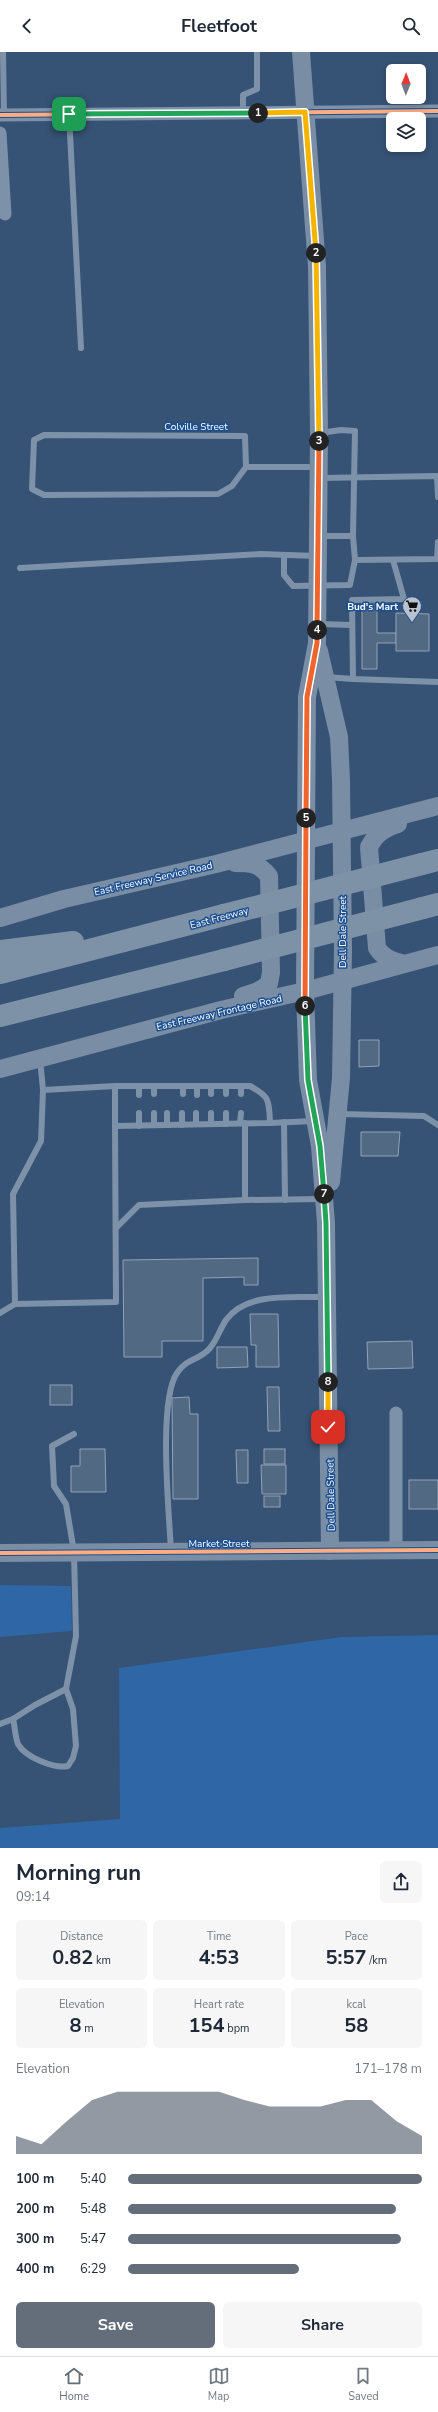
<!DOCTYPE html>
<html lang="en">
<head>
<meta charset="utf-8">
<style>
  :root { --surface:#fff; --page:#f6f6f7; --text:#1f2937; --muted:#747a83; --line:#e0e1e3; --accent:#646e7b }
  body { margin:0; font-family:"Nunito Sans",sans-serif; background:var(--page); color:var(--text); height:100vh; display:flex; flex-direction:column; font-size:15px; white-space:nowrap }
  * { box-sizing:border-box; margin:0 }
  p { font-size:13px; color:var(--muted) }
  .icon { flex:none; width:22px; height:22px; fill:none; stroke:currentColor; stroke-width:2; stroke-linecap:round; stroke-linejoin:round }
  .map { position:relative; height:1796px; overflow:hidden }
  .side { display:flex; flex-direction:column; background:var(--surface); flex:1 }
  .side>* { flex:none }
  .needle { width:26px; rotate:1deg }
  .fabs { position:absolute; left:386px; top:12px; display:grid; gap:8px }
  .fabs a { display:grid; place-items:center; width:40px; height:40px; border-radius:6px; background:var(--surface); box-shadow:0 2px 6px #0003; font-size:20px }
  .pin { position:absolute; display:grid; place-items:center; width:34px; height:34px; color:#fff; margin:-17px; border-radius:8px; box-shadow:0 2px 6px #0006 }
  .km { position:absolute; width:20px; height:20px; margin:-10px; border-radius:50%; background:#222; color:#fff; font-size:11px; line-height:20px; text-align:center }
  .round { display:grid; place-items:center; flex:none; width:42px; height:42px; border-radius:6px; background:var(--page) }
  .overview { display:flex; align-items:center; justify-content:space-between; height:68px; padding:0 16px }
  h1 { font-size:22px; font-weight:700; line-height:30px }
  .figures { display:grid; grid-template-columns:repeat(3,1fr); gap:6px; height:68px; padding:4px 16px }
  .figures div { display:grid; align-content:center; border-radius:6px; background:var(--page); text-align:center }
  .figures b { font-size:20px; font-weight:700 }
  .figures small { font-size:11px; font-weight:400 }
  .figures p { font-size:11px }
  .chart { height:112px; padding:8px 16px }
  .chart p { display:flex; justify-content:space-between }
  .chart svg { width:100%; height:72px; margin-top:4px; fill:var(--accent); opacity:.7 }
  .action { display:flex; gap:8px; margin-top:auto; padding:8px 16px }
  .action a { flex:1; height:46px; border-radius:6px; background:var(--accent); color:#fff; font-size:16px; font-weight:700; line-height:46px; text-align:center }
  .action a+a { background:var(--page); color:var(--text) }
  ul { padding:0 16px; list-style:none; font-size:13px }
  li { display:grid; grid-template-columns:64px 48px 1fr; align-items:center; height:30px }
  li i { height:10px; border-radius:5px; background:var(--accent) }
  header { display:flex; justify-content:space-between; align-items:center; height:52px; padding:0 16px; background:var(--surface); font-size:18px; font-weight:700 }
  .menu { display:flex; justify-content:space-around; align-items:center; height:56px; border-top:1px solid var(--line); background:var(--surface); font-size:11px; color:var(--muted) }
  .menu a { display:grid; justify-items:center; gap:2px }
  .menu .current { color:var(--accent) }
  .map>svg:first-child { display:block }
  .green { fill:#2f66a5 }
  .building { fill:#526984; stroke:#92a2b6 }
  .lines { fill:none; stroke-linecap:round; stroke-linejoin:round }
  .lane { stroke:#7d92a8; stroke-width:6 }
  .street { stroke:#7d92a8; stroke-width:13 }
  .secondary { stroke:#798da4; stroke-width:18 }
  .highway { stroke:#7e92a7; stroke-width:22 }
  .highway-bridge { stroke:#7e92a7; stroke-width:22 }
  .cycleway-casing { stroke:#1b4f8f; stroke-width:6 }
  .cycleway { stroke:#ffac80; stroke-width:4 }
  .split-1-casing { stroke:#fff; stroke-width:8 }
  .split-2-casing { stroke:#fff; stroke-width:8 }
  .split-3-casing { stroke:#fff; stroke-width:8 }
  .split-4-casing { stroke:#fff; stroke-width:8 }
  .split-5-casing { stroke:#fff; stroke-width:8 }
  .split-6-casing { stroke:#fff; stroke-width:8 }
  .split-7-casing { stroke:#fff; stroke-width:8 }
  .split-8-casing { stroke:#fff; stroke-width:8 }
  .split-9-casing { stroke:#fff; stroke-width:8 }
  .split-1 { stroke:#22a559; stroke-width:5 }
  .split-2 { stroke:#f5b400; stroke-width:5 }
  .split-3 { stroke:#f5b400; stroke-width:5 }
  .split-4 { stroke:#f0652b; stroke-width:5 }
  .split-5 { stroke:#f0652b; stroke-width:5 }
  .split-6 { stroke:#f0652b; stroke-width:5 }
  .split-7 { stroke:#22a559; stroke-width:5 }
  .split-8 { stroke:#22a559; stroke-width:5 }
  .split-9 { stroke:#f5b400; stroke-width:5 }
  .labels { text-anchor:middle; stroke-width:3; stroke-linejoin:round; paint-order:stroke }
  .street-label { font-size:10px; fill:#fff; stroke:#1b4f8f }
  .poi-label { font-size:10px; font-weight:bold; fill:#fff; stroke:#1b4f8f; text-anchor:end }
</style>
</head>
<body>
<header><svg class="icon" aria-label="back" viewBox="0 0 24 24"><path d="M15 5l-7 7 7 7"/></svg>Fleetfoot<svg class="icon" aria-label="search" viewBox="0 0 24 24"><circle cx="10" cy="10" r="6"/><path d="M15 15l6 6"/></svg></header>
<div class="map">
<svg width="438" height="1796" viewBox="0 0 438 1796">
  <rect width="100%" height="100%" fill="#365274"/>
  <g class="green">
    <polygon points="0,1533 71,1534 72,1579 0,1585"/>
    <polygon points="438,1583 438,1796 0,1796 0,1776 120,1767 119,1616 341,1585"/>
  </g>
  <g class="building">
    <polygon points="362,549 377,549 377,581 396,581 396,591 377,591 377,617 362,617"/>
    <polygon points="396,561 429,562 429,599 396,599"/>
    <polygon points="359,988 379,988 379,1014 359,1015"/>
    <polygon points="361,1080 400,1080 398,1104 361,1104"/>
    <polygon points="258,1206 258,1233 244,1233 244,1225 203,1226 203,1289 162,1289 162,1305 124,1305 123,1208"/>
    <polygon points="250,1262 278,1262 279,1315 256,1315 256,1293 251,1293"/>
    <polygon points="412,1289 413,1316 368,1317 367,1290"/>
    <polygon points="217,1295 247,1295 248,1315 217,1316"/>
    <rect x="50" y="1333" width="22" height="20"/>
    <polygon points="267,1335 279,1335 280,1379 268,1379"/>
    <polygon points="189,1345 190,1362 198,1362 198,1447 173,1447 172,1346"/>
    <polygon points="80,1397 105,1397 106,1440 71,1440 71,1414 80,1414"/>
    <rect x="264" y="1397" width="21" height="15"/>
    <polygon points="236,1398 248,1398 248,1431 237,1431"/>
    <polygon points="261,1413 286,1413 286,1442 262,1442"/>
    <rect x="409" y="1428" width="29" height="29"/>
    <rect x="264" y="1444" width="16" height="11"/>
  </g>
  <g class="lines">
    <g class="lane">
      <polyline points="3,0 4,63"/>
      <polyline points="243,61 243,43 257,37 257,0"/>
      <polyline points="69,62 81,296"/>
      <polyline points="246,415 232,434 218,442 44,443 32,437 34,388 44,383 245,384 246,415 317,415"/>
      <polyline points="320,426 437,424 438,445"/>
      <polyline points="320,484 353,484 355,379 341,378 320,381"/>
      <polyline points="353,484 355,508"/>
      <polyline points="284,503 284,523 293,534 350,533 355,508 437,507 438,490"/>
      <polyline points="393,508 404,547 352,548 353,627 438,630"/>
      <polyline points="20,516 261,502 316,504"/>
      <polyline points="319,572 352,573"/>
      <polyline points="326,625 353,627"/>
      <polyline points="154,1034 154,1042"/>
      <polyline points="197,1034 197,1043"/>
      <polyline points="226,1034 226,1042"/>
      <polyline points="241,1034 241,1042"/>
      <path d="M43,1038L115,1034H250C270,1045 269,1048 270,1071L115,1074V1034"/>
      <polyline points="183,1042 183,1034"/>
      <polyline points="211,1042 211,1034"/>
      <polyline points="139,1043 139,1034"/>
      <polyline points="154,1061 154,1073"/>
      <polyline points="339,1062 424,1064 438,1073"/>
      <polyline points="284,1070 285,1148"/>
      <polyline points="240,1071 241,1061"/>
      <polyline points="245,1071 245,1148 323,1147"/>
      <polyline points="270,1071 314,1069"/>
      <polyline points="196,1072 196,1061"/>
      <polyline points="211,1072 211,1061"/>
      <polyline points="226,1072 226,1061"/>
      <polyline points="167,1073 167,1061"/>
      <polyline points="182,1073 182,1061"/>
      <polyline points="139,1074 139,1061"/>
      <polyline points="116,1176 139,1153 245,1148"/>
      <polyline points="15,1252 13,1142 41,1089 43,1038 40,1007"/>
      <polyline points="0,1261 15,1252 116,1250 115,1074"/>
      <path d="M171,1498C169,1460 158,1349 177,1321C188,1305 199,1309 210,1296C217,1288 220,1277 226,1268C247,1239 294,1246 325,1245"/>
      <path d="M66,1637L35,1653L13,1667C15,1674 15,1685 18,1692C25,1705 54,1717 68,1714L73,1706L76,1694L73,1657L66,1637L76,1584L74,1500L66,1452L54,1434L52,1394L74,1382"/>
      <polyline points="0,1672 13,1667"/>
    </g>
    <g class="street">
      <polyline points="0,63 438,59"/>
      <polyline points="0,81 5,162"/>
      <polyline points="396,1498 396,1361"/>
    </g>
    <g class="secondary">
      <polyline points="301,0 317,215 319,381 317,591 307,645 305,939 308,1028 320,1094 326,1171 330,1499"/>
      <polyline points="319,599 339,685 341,728 343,898 341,1026 331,1130"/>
      <path d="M398,772C384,776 376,782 369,795L377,896C383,905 390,908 401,911"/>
      <path d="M235,811C250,811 259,811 269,824L271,920L269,932L258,939L243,944"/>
      <polyline points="0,866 64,847 216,812 438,754"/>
      <polyline points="0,1017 221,958 305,939 438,903"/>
      <polyline points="0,1501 438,1498"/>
    </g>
    <g class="highway">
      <polyline points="422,812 438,808"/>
      <polyline points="423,856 438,852"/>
      <polyline points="0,899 73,890"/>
      <polyline points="0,921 224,863"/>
      <polyline points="0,964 224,908"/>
    </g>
    <g class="highway-bridge">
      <polyline points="224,863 422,812"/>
      <polyline points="224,908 423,856"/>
    </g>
    <defs>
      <g id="cycleway">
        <polyline points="0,63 438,59"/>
        <polyline points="0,1501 438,1498"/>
      </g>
    </defs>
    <use href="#cycleway" class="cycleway-casing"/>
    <use href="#cycleway" class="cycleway"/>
  </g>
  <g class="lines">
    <defs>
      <polyline id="split-1" points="69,62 258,61"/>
      <polyline id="split-2" points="258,61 305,60 316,201"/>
      <polyline id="split-3" points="316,201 319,389"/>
      <polyline id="split-4" points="317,578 319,389"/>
      <polyline id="split-5" points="306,766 307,645 317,591 317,578"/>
      <polyline id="split-6" points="305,954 306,766"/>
      <polyline id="split-7" points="305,954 308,1028 320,1094 324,1142"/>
      <polyline id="split-8" points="324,1142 326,1171 328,1330"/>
      <polyline id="split-9" points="328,1330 328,1375"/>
    </defs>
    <use href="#split-1" class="split-1-casing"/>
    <use href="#split-2" class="split-2-casing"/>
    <use href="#split-3" class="split-3-casing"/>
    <use href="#split-4" class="split-4-casing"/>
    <use href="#split-5" class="split-5-casing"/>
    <use href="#split-6" class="split-6-casing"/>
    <use href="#split-7" class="split-7-casing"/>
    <use href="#split-8" class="split-8-casing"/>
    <use href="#split-9" class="split-9-casing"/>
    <use href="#split-1" class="split-1"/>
    <use href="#split-2" class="split-2"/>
    <use href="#split-3" class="split-3"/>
    <use href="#split-4" class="split-4"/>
    <use href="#split-5" class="split-5"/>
    <use href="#split-6" class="split-6"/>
    <use href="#split-7" class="split-7"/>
    <use href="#split-8" class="split-8"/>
    <use href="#split-9" class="split-9"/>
  </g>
  <defs>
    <symbol id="supermarket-pin" viewBox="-11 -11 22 30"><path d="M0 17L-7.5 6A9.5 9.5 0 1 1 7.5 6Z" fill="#b9c2ce" stroke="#1b4f8f"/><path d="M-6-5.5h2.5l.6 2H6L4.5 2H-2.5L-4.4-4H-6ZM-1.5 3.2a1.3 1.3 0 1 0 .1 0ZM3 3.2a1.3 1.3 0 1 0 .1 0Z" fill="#111"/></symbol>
  </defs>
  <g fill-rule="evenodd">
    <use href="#supermarket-pin" x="401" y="543" width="22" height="30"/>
  </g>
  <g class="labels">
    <g class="street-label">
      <text x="196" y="378">Colville Street</text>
      <text transform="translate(153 826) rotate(-13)" y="4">East Freeway Service Road</text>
      <text transform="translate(219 865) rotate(-15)" y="4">East Freeway</text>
      <text transform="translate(342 880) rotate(-90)" y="4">Dell Dale Street</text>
      <text transform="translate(219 960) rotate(-13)" y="4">East Freeway Frontage Road</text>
      <text transform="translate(330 1443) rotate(-91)" y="4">Dell Dale Street</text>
      <text x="219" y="1495">Market Street</text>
    </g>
    <g class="poi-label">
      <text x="398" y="558">Bud's Mart</text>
    </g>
  </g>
</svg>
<div class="fabs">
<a><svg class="needle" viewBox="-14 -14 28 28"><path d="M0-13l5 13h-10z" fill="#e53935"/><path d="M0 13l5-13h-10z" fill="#747a83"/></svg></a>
<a><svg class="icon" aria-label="layers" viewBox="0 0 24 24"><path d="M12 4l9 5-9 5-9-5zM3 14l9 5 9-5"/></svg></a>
</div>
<div class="pin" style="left:69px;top:62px;background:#1e9e55"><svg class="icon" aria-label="arrive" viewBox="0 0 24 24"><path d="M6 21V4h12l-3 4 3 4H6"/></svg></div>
<div class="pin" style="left:328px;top:1375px;background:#d93025"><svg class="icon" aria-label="check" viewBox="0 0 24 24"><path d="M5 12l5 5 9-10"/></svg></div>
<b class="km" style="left:258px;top:61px">1</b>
<b class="km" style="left:316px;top:201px">2</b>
<b class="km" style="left:319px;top:389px">3</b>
<b class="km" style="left:317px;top:578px">4</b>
<b class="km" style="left:306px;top:766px">5</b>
<b class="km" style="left:305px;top:954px">6</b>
<b class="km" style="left:324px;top:1142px">7</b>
<b class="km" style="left:328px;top:1330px">8</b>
</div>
<section class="side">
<div class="overview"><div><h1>Morning run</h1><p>09:14</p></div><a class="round"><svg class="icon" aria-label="share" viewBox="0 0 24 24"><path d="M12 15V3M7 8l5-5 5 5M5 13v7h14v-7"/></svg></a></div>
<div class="figures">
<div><p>Distance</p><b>0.82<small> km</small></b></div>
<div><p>Time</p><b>4:53</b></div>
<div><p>Pace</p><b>5:57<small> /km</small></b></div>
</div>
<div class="figures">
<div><p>Elevation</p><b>8<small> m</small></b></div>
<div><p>Heart rate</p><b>154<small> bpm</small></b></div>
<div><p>kcal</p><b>58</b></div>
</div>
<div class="chart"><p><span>Elevation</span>171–178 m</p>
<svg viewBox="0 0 160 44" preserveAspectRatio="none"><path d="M0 44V33L10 38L20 24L30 11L40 6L50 6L60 6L70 6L80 6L90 11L100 15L110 15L120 15L130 11L140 11L150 24L160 33V44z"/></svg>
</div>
<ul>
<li><b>100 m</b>5:40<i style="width:100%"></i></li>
<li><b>200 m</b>5:48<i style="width:91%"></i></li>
<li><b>300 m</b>5:47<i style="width:93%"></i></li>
<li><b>400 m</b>6:29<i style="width:58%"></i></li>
</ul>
<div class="action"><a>Save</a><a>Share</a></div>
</section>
<nav class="menu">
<a class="current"><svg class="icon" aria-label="home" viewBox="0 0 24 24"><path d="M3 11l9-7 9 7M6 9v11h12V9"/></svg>Home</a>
<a><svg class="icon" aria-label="map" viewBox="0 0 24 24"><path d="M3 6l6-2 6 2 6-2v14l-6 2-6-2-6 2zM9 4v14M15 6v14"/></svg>Map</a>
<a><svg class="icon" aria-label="saved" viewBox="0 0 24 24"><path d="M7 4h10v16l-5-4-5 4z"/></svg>Saved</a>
</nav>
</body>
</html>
